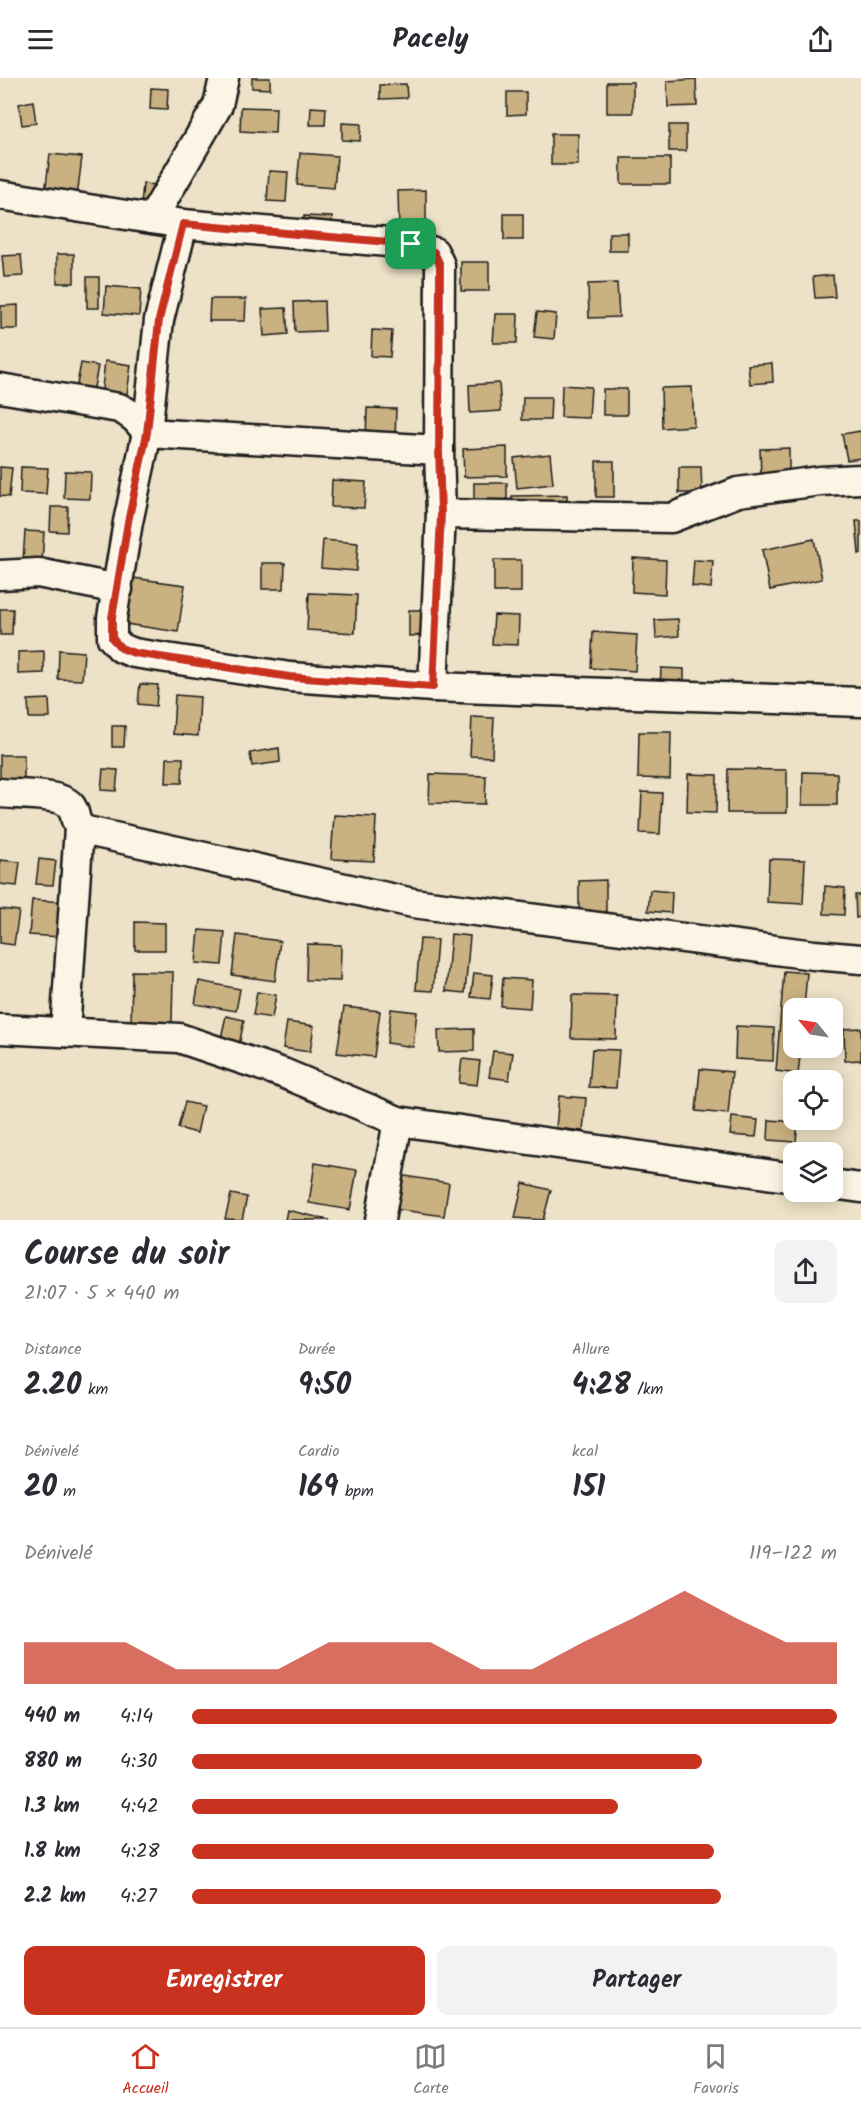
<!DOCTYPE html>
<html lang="fr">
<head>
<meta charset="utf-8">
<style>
  :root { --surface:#fff; --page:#f2f2f3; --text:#2b2b33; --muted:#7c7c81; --line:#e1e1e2; --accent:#c8321e }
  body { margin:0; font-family:Kalam,sans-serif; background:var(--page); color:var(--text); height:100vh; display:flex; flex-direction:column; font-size:22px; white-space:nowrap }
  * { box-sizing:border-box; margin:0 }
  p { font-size:20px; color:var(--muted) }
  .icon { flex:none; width:33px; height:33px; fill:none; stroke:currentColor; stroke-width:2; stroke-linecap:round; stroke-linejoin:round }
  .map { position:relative; height:1142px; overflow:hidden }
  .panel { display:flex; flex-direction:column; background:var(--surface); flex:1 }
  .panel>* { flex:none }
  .needle { width:39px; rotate:300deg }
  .controls { position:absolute; left:783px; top:920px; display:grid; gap:12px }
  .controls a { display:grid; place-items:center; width:60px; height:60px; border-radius:12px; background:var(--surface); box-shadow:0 3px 15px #0003; font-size:30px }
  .pin { position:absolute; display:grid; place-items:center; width:51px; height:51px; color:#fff; margin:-26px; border-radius:12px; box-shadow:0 3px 9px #0006 }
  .round { display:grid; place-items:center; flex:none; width:63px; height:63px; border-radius:12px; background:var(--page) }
  .summary { display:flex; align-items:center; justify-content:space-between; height:102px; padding:0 24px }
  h1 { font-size:33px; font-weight:800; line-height:45px }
  .metrics { display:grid; grid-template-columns:repeat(3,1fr); gap:9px; height:102px; padding:6px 24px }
  .metrics div { display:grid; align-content:center }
  .metrics b { font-size:30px; font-weight:800 }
  .metrics small { font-size:16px; font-weight:400 }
  .metrics p { font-size:16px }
  .chart { height:168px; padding:12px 24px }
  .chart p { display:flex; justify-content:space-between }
  .chart svg { width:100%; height:108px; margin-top:6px; fill:var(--accent); opacity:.7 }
  .button { display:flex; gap:12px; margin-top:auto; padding:12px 24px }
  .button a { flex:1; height:69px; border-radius:12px; background:var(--accent); color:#fff; font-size:24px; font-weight:800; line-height:69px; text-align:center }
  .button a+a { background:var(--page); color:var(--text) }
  ul { padding:0 24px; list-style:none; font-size:20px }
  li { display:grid; grid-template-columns:96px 72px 1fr; align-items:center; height:45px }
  li i { height:15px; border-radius:8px; background:var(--accent) }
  header { display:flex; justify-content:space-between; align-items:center; height:78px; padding:0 24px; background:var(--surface); font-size:27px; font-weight:800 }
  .tabs { display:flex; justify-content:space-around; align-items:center; height:84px; border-top:2px solid var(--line); background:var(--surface); font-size:16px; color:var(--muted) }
  .tabs a { display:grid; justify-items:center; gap:3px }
  .tabs .active { color:var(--accent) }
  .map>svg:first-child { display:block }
  .building { fill:#cab181; stroke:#1c1c1c; stroke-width:1.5 }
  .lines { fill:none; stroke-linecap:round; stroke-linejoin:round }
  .minor-casing { stroke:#1c1c1c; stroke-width:33 }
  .minor { stroke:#fcf5e5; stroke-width:28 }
  .route-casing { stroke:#fff; stroke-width:12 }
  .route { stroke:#c8321e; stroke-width:8 }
</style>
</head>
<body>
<header><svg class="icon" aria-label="menu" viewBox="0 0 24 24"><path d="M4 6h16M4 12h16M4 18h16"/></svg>Pacely<svg class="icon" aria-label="share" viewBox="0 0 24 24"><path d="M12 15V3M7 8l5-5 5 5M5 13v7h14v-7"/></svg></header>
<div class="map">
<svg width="861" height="1142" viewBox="0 0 861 1142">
  <rect width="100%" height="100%" fill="#ede1c7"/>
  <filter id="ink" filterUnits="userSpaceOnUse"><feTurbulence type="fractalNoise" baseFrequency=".0167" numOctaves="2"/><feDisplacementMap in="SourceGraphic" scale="12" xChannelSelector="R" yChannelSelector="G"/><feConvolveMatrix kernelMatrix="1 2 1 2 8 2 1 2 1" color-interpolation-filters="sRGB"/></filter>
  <g filter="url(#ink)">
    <g class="building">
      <polygon points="252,0 270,0 270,11 252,10"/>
      <polygon points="696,1 697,28 668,29 667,3"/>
      <rect x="607" y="4" width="26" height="31"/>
      <polygon points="406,6 407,20 380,21 380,7"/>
      <polygon points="151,10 168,11 167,32 150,31"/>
      <polygon points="507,14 526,14 526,36 507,37"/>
      <polygon points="33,23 36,45 22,47 19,26"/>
      <polygon points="241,29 276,30 275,55 240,53"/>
      <polygon points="311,29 326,30 325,47 310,47"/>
      <polygon points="342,45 361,46 360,63 342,62"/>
      <rect x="669" y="47" width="17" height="26"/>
      <rect x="551" y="56" width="27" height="31"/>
      <polygon points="300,75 337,78 334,110 297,107"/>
      <polygon points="50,76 82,79 77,119 45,115"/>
      <rect x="621" y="80" width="49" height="26"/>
      <polygon points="269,93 288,94 286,124 267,123"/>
      <polygon points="143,106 155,107 154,129 141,128"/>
      <polygon points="426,112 426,151 399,151 398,113"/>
      <rect x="504" y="136" width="19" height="26"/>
      <polygon points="304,138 332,139 331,154 303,152"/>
      <rect x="609" y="155" width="19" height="18"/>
      <rect x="57" y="176" width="17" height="29"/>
      <polygon points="21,177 23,198 4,199 2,178"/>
      <rect x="461" y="184" width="28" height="29"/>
      <polygon points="833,197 835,219 815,220 813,199"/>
      <rect x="87" y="199" width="12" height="31"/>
      <polygon points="617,205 619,239 589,240 588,206"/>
      <polygon points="106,208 141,211 139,238 104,235"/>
      <polygon points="210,221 246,221 245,243 209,243"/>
      <polygon points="324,223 325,253 295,254 294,224"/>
      <polygon points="18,227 18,251 1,251 1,228"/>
      <polygon points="286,230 288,256 264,258 262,231"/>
      <polygon points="537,234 556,236 554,261 534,259"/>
      <polygon points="495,236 518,236 517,265 493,265"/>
      <polygon points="372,252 392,253 390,279 371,278"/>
      <polygon points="105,283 131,287 126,323 101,319"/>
      <polygon points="81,285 98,288 92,320 75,317"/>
      <polygon points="772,285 773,304 750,306 748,287"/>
      <polygon points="499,305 501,333 470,335 469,307"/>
      <polygon points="562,307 591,309 589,340 561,339"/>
      <polygon points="692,309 694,348 662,350 661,310"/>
      <rect x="603" y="311" width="24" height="26"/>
      <polygon points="523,319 551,319 550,342 522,342"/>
      <polygon points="367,330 396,331 395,361 366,360"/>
      <polygon points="861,353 861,380 847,382 842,356"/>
      <polygon points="507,369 507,398 464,399 463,371"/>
      <polygon points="789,370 789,399 761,400 760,371"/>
      <polygon points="550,376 553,406 517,410 514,380"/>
      <rect x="596" y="383" width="18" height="36"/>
      <polygon points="0,389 12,390 9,419 0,418"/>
      <polygon points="21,389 48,390 46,416 20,415"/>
      <polygon points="679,389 701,389 702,415 679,415"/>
      <polygon points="65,393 91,394 90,421 64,420"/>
      <polygon points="332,402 366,404 364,430 331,429"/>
      <rect x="474" y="405" width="33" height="19"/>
      <polygon points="567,417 567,433 512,434 512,418"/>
      <polygon points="51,429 68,429 67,454 50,453"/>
      <polygon points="856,443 861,443 861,475 859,476"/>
      <polygon points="25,453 44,454 42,484 23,483"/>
      <polygon points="814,461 822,501 770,512 762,472"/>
      <polygon points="323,462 358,465 356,493 321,490"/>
      <polygon points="633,480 666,482 665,516 632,514"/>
      <rect x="494" y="482" width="27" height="32"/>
      <polygon points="694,482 713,483 711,510 692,508"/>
      <polygon points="262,485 285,485 284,511 262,511"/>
      <polygon points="133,500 185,507 178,554 126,546"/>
      <polygon points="309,515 357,517 355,555 307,552"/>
      <polygon points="0,531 13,531 12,557 0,557"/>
      <polygon points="409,532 425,532 426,557 409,558"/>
      <polygon points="494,537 519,538 518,567 492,566"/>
      <polygon points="678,541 679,558 656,560 655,542"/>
      <polygon points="593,554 637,557 635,593 591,590"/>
      <polygon points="59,572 84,574 82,602 58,601"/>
      <polygon points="44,573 44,595 18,596 18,574"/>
      <polygon points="661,590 684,591 684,611 660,611"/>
      <polygon points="140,606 158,607 156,628 138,626"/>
      <polygon points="175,617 200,619 198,658 173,656"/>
      <polygon points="49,621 50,640 29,640 28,622"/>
      <polygon points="472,639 494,640 492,679 470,678"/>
      <polygon points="112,648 125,648 124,669 112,669"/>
      <polygon points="639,654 671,654 670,701 638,700"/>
      <polygon points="279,670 280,684 252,688 250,675"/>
      <polygon points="0,677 24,677 24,702 0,703"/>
      <polygon points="167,680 183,680 182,705 166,705"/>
      <polygon points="103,691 118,692 116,713 101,712"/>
      <polygon points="728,691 787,692 787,735 727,735"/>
      <polygon points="803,694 837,695 837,727 802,727"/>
      <polygon points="430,696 486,698 485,726 429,725"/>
      <polygon points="688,696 717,697 716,735 687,734"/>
      <polygon points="642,714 662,715 660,756 640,755"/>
      <polygon points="334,737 376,739 374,783 331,781"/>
      <polygon points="39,781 56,783 53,807 36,806"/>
      <polygon points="769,781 805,782 803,826 767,824"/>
      <polygon points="0,782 20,784 17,808 0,806"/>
      <polygon points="606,802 606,836 579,836 579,803"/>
      <polygon points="825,808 845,810 844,837 824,836"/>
      <polygon points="650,812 672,814 671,835 648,833"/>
      <polygon points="855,817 861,817 861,839 856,840"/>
      <polygon points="32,822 65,824 62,859 29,857"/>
      <polygon points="0,831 19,833 14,867 0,865"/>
      <polygon points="135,844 165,845 165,872 135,872"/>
      <polygon points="199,852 225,854 222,887 196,885"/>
      <polygon points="451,856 470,858 465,915 446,913"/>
      <polygon points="237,857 280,863 275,903 232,897"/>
      <polygon points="420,861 437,862 433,913 416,912"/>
      <polygon points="307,866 341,867 340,903 306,902"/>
      <polygon points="132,893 173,894 172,946 131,946"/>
      <polygon points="784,893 807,895 804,930 794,930 794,969 801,969 798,996 776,993"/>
      <polygon points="474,895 493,897 490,921 471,919"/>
      <polygon points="503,900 532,902 530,930 501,928"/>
      <polygon points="199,903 240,911 236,933 195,926"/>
      <polygon points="257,914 276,917 272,940 253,937"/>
      <polygon points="572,917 617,918 616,961 571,960"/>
      <polygon points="344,929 380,933 374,979 337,975"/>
      <polygon points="391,931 417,934 413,969 387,965"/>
      <polygon points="226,938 244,942 238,973 219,969"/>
      <polygon points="287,944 314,948 310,974 283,970"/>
      <polygon points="736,948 774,950 773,983 735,981"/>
      <polygon points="861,950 861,982 845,983 844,951"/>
      <polygon points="474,951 474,973 439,974 438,952"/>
      <polygon points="592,971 619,972 616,1010 589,1009"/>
      <polygon points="493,973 513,975 509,1002 489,999"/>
      <polygon points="462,981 480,983 477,1007 459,1005"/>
      <polygon points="700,991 732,994 728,1036 696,1033"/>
      <polygon points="820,996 842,998 839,1031 832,1031 832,1002 819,1002"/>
      <polygon points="559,1018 586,1020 583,1053 556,1050"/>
      <polygon points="185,1024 203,1028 197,1055 178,1050"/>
      <polygon points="732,1039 758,1042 756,1059 730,1057"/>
      <polygon points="769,1042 798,1044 796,1064 768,1062"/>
      <polygon points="315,1085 357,1092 350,1132 309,1125"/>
      <polygon points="399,1097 449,1105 444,1138 394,1131"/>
      <polygon points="523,1105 551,1112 543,1142 515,1140"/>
      <polygon points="231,1116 247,1119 242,1142 225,1141"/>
      <polygon points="287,1132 329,1142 285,1142"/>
    </g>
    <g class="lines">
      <defs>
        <g id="minor">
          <polyline points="0,117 183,146 411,166 434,174 440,187 439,372 441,436 433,609"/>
          <polyline points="152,141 218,27 224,0"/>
          <polyline points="183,146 159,242 147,355 128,444 112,540 112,560 121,570 134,575 290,599 433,609 861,624"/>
          <path d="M0,310L119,330C132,336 139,343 147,355L439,372"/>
          <polyline points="441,436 671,440 738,414 820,403 861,401"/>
          <polyline points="0,497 38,495 118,511"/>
          <path d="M0,715C16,717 59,715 70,727C79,737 70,745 87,753L413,825L814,877L861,881"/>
          <polyline points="0,951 179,960 283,995 398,1043 794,1100"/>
          <polyline points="65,954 79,750"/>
          <polyline points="832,1106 861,1110"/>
          <polyline points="380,1142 398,1043"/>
        </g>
      </defs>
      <use href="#minor" class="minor-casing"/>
      <use href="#minor" class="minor"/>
    </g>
  </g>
  <g class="lines" filter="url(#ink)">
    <defs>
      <polygon id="route" points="183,146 411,166 434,174 440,187 439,372 441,436 433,609 290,599 134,575 121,570 112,560 112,540 128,444 147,355 159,242"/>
    </defs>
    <use href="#route" class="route-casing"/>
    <use href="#route" class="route"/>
  </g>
</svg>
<div class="controls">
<a><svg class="needle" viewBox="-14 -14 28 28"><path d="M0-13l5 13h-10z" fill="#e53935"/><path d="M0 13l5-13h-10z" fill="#7c7c81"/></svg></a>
<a><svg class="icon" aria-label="locate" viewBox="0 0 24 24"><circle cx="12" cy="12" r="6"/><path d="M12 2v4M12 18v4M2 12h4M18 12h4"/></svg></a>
<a><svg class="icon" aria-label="layers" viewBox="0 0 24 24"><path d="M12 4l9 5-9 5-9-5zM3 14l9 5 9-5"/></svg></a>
</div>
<div class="pin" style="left:411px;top:166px;background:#1e9e55"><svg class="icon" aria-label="arrive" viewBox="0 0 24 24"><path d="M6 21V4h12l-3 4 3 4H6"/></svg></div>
</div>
<section class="panel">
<div class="summary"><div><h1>Course du soir</h1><p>21:07 · 5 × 440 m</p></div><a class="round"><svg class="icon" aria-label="share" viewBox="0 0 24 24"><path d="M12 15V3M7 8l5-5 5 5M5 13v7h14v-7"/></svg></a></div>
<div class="metrics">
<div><p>Distance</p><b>2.20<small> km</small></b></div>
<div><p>Durée</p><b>9:50</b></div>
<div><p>Allure</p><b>4:28<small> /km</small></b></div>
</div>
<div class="metrics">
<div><p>Dénivelé</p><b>20<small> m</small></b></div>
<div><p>Cardio</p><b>169<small> bpm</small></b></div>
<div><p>kcal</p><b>151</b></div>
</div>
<div class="chart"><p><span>Dénivelé</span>119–122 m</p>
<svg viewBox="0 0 160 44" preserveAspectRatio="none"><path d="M0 44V27L10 27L20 27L30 38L40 38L50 38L60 27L70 27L80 27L90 38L100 38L110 27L120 17L130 6L140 17L150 27L160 27V44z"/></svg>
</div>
<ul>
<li><b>440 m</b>4:14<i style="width:100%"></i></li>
<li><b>880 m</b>4:30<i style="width:79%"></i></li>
<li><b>1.3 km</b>4:42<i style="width:66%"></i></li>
<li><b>1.8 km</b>4:28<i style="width:81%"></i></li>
<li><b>2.2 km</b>4:27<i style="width:82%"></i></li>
</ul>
<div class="button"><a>Enregistrer</a><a>Partager</a></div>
</section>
<nav class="tabs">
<a class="active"><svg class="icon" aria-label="home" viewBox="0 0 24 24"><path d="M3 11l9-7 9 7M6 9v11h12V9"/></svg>Accueil</a>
<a><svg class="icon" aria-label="map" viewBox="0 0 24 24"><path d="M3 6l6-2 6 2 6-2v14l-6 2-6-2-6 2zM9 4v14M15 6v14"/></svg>Carte</a>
<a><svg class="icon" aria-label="saved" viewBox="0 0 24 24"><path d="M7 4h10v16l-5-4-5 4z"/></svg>Favoris</a>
</nav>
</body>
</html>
